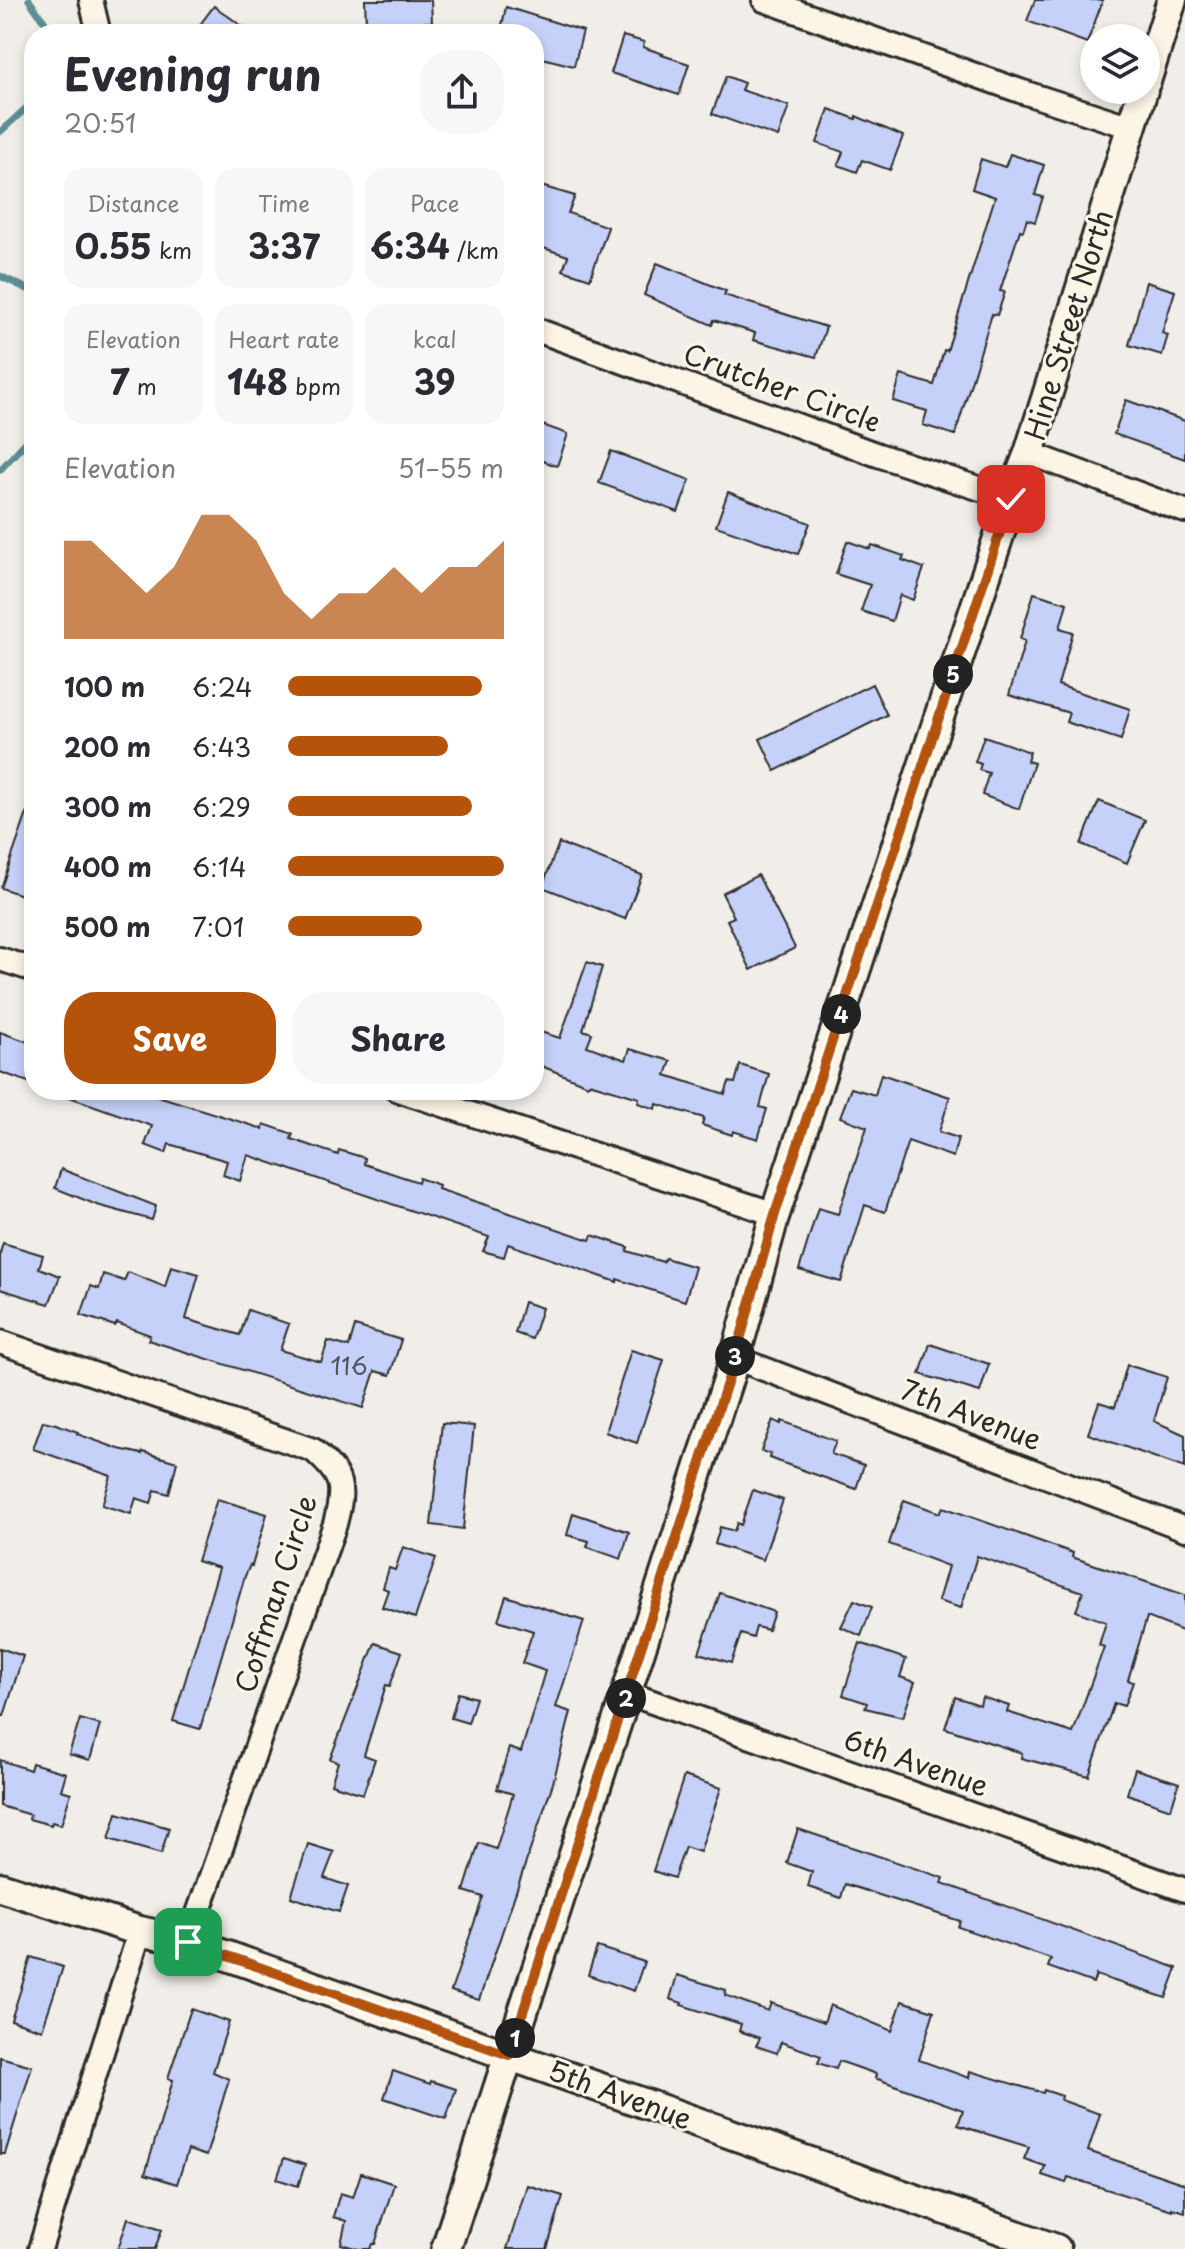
<!DOCTYPE html>
<html lang="en">
<head>
<meta charset="utf-8">
<style>
  :root { --surface:#fff; --page:#f7f7f7; --text:#2b2b33; --muted:#7c7c81; --accent:#b45309 }
  body { margin:0; font-family:"Playpen Sans",sans-serif; background:var(--page); color:var(--text); height:100vh; display:flex; flex-direction:column; font-size:30px; white-space:nowrap }
  * { box-sizing:border-box; margin:0 }
  p { font-size:26px; color:var(--muted) }
  .icon { flex:none; width:44px; height:44px; fill:none; stroke:currentColor; stroke-width:2; stroke-linecap:round; stroke-linejoin:round }
  .map { position:relative; flex:1; overflow:hidden }
  .details { position:absolute; left:24px; top:24px; width:520px; height:1076px; display:flex; flex-direction:column; background:var(--surface); border-radius:32px; box-shadow:0 4px 12px #0003 }
  .details>* { flex:none }
  .tools { position:absolute; left:1080px; top:24px; display:grid; gap:16px }
  .tools a { display:grid; place-items:center; width:80px; height:80px; border-radius:50%; background:var(--surface); box-shadow:0 4px 12px #0003; font-size:40px }
  .pin { position:absolute; display:grid; place-items:center; width:68px; height:68px; color:#fff; margin:-34px; border-radius:16px; box-shadow:0 4px 12px #0006 }
  .km { position:absolute; width:40px; height:40px; margin:-20px; border-radius:50%; background:#222; color:#fff; font-size:22px; line-height:40px; text-align:center }
  .round { display:grid; place-items:center; flex:none; width:84px; height:84px; border-radius:32px; background:var(--page) }
  .summary { display:flex; align-items:center; justify-content:space-between; height:136px; padding:0 40px }
  h1 { font-size:44px; font-weight:700; line-height:60px }
  .stats { display:grid; grid-template-columns:repeat(3,1fr); gap:12px; height:136px; padding:8px 40px }
  .stats div { display:grid; align-content:center; border-radius:20px; background:var(--page); text-align:center }
  .stats b { font-size:34px; font-weight:700 }
  .stats small { font-size:22px; font-weight:400 }
  .stats p { font-size:22px }
  .chart { height:224px; padding:16px 40px }
  .chart p { display:flex; justify-content:space-between }
  .chart svg { width:100%; height:144px; margin-top:8px; fill:var(--accent); opacity:.7 }
  .cta { display:flex; gap:16px; margin-top:auto; padding:16px 40px }
  .cta a { flex:1; height:92px; border-radius:32px; background:var(--accent); color:#fff; font-size:32px; font-weight:700; line-height:92px; text-align:center }
  .cta a+a { background:var(--page); color:var(--text) }
  ul { padding:0 40px; list-style:none; font-size:26px }
  li { display:grid; grid-template-columns:128px 96px 1fr; align-items:center; height:60px }
  li i { height:20px; border-radius:10px; background:var(--accent) }
  .map>svg:first-child { display:block }
  .lines { fill:none; stroke-linecap:round; stroke-linejoin:round }
  .stream { stroke:#5d8e93; stroke-width:7 }
  .building { fill:#c5d1f8; stroke:#2b2b2b; stroke-width:2 }
  .minor-casing { stroke:#2b2b2b; stroke-width:28 }
  .tertiary-casing { stroke:#2b2b2b; stroke-width:34 }
  .minor { stroke:#fcf5e5; stroke-width:22 }
  .tertiary { stroke:#fcf5e5; stroke-width:28 }
  .route-casing { stroke:#fff; stroke-width:16 }
  .route { stroke:#b45309; stroke-width:10 }
  .labels { text-anchor:middle; stroke-width:6; stroke-linejoin:round; paint-order:stroke }
  .number-label { font-size:24px; fill:#52545e }
  .street-label { font-size:28px; fill:#2b2b2b; stroke:#fcf5e5 }
</style>
</head>
<body>
<div class="map">
<svg width="1185" height="2249" viewBox="0 0 1185 2249">
  <rect width="100%" height="100%" fill="#f1eee9"/>
  <filter id="ink" filterUnits="userSpaceOnUse"><feTurbulence type="fractalNoise" baseFrequency=".0125" numOctaves="2"/><feDisplacementMap in="SourceGraphic" scale="16" xChannelSelector="R" yChannelSelector="G"/><feConvolveMatrix kernelMatrix="1 2 1 2 8 2 1 2 1" color-interpolation-filters="sRGB"/></filter>
  <g filter="url(#ink)">
    <g class="lines">
      <g class="stream">
        <polyline points="29,0 53,34"/>
        <polyline points="0,132 34,101"/>
        <polyline points="0,276 34,292"/>
        <polyline points="0,470 34,433"/>
      </g>
    </g>
    <g class="building">
      <polygon points="365,0 431,0 432,22 366,23"/>
      <polygon points="1035,0 1103,0 1087,43 1027,21"/>
      <polygon points="214,6 253,34 193,34"/>
      <polygon points="506,7 583,31 574,66 534,56 534,34 500,34"/>
      <polygon points="623,36 644,42 643,47 663,54 662,55 689,64 679,95 611,73"/>
      <polygon points="726,76 744,83 741,90 789,106 778,137 712,114"/>
      <polygon points="829,109 856,119 856,116 903,136 890,170 862,160 857,172 838,165 843,152 817,143"/>
      <polygon points="1010,154 1044,165 1035,195 1043,197 1035,222 1027,219 1023,231 1020,230 1000,291 1005,292 997,315 992,314 955,435 923,425 927,411 893,401 901,375 934,385 944,350 947,351 995,197 972,189 981,159 1005,167"/>
      <polygon points="534,184 575,196 568,213 608,227 590,279 563,270 568,256 534,245"/>
      <polygon points="657,263 726,291 724,295 826,327 816,357 753,340 755,333 714,320 712,325 644,295"/>
      <polygon points="1146,282 1175,291 1162,333 1168,335 1162,355 1129,345"/>
      <polygon points="1126,400 1185,421 1185,459 1114,434"/>
      <polygon points="534,422 568,434 557,466 534,458"/>
      <polygon points="611,451 690,480 678,512 599,483"/>
      <polygon points="728,492 810,523 798,554 716,526"/>
      <polygon points="847,541 870,549 872,545 904,556 902,560 924,568 913,600 900,595 892,621 861,611 870,585 836,574"/>
      <polygon points="1034,593 1067,603 1060,628 1073,632 1058,685 1130,709 1121,740 1066,722 1069,713 1009,695 1025,641 1020,639"/>
      <polygon points="872,684 887,715 775,771 760,739"/>
      <polygon points="984,736 1030,752 1027,761 1034,763 1019,809 982,795 989,773 979,770 981,764 975,762"/>
      <polygon points="1099,801 1145,820 1127,863 1081,844"/>
      <polygon points="31,802 34,803 34,886 30,898 1,888"/>
      <polygon points="559,843 642,875 625,919 542,887"/>
      <polygon points="758,875 795,948 751,970 727,920 734,917 722,893"/>
      <polygon points="587,962 602,967 583,1030 592,1033 587,1046 626,1060 630,1049 671,1061 666,1075 725,1094 729,1082 735,1083 740,1065 769,1074 760,1107 767,1109 758,1139 733,1131 732,1135 702,1125 704,1118 657,1104 656,1109 638,1103 639,1098 589,1083 588,1085 534,1063 534,1030 560,1038"/>
      <polygon points="0,1032 34,1044 34,1084 0,1072"/>
      <polygon points="881,1074 950,1097 939,1132 958,1138 953,1157 908,1141 885,1212 865,1205 841,1282 799,1270 818,1208 838,1214 867,1127 840,1117 851,1088 875,1095"/>
      <polygon points="58,1090 139,1090 263,1129 264,1124 293,1134 291,1139 338,1155 339,1150 365,1158 364,1164 418,1182 419,1178 439,1185 438,1189 590,1240 592,1235 628,1247 627,1251 663,1262 665,1258 695,1267 685,1301 617,1279 617,1282 508,1244 504,1257 483,1251 489,1237 248,1155 240,1181 223,1175 227,1161 169,1144 166,1153 145,1145 152,1126 58,1093"/>
      <polygon points="61,1169 156,1206 152,1220 97,1205 55,1188"/>
      <polygon points="3,1243 43,1255 39,1268 60,1276 49,1304 0,1289 0,1253"/>
      <polygon points="171,1266 199,1274 186,1319 240,1335 248,1310 289,1324 280,1350 321,1362 328,1341 349,1347 355,1326 401,1340 390,1375 375,1371 363,1408 148,1340 150,1335 117,1323 115,1326 81,1315 91,1286 99,1289 103,1274 124,1281 128,1272 165,1287"/>
      <polygon points="524,1302 542,1308 532,1339 515,1333"/>
      <polygon points="930,1344 989,1364 980,1392 920,1374"/>
      <polygon points="631,1350 664,1360 637,1443 605,1432"/>
      <polygon points="1127,1365 1167,1377 1154,1421 1185,1435 1185,1468 1088,1434 1099,1402 1115,1407"/>
      <polygon points="773,1420 781,1424 782,1421 836,1441 831,1454 864,1465 856,1489 769,1458 770,1454 761,1451"/>
      <polygon points="43,1421 56,1424 78,1432 77,1434 119,1449 142,1454 143,1452 177,1462 169,1494 155,1490 151,1503 136,1498 131,1514 102,1505 111,1476 33,1449"/>
      <polygon points="442,1423 474,1426 463,1529 431,1525"/>
      <polygon points="753,1490 783,1500 763,1560 715,1544 720,1527 734,1531 737,1523 741,1525"/>
      <polygon points="217,1499 267,1514 252,1566 250,1565 245,1576 200,1729 173,1721 219,1568 197,1561"/>
      <polygon points="904,1500 940,1513 943,1507 1073,1553 1072,1557 1185,1595 1185,1632 1147,1617 1128,1680 1133,1682 1124,1706 1114,1703 1089,1776 1021,1758 1022,1753 945,1728 955,1697 980,1705 982,1697 1009,1706 1007,1712 1073,1733 1104,1647 1099,1645 1106,1622 1076,1611 1083,1592 977,1556 961,1608 938,1601 948,1566 889,1544"/>
      <polygon points="573,1513 629,1532 621,1559 587,1547 589,1541 567,1535"/>
      <polygon points="403,1547 436,1558 415,1618 382,1607 388,1590 383,1588 389,1568 395,1570"/>
      <polygon points="720,1593 774,1612 768,1630 756,1627 753,1638 741,1634 731,1663 699,1653"/>
      <polygon points="506,1596 584,1621 556,1707 571,1712 553,1783 479,2000 451,1991 483,1897 464,1891 479,1843 496,1849 513,1794 497,1789 509,1748 521,1752 545,1671 522,1663 533,1631 498,1620"/>
      <polygon points="854,1600 872,1607 861,1636 841,1627"/>
      <polygon points="375,1643 402,1652 390,1686 386,1685 364,1755 375,1759 363,1794 331,1784 338,1762 330,1759"/>
      <polygon points="860,1643 906,1659 900,1677 915,1682 903,1717 865,1708 867,1703 843,1695"/>
      <polygon points="0,1648 23,1656 4,1716 0,1716"/>
      <polygon points="458,1693 476,1698 468,1723 451,1718"/>
      <polygon points="80,1719 100,1725 90,1760 69,1754"/>
      <polygon points="0,1760 30,1770 32,1763 66,1773 61,1790 71,1793 61,1825 52,1822 51,1825 29,1819 30,1815 0,1806"/>
      <polygon points="1135,1769 1179,1783 1171,1809 1127,1794"/>
      <polygon points="684,1776 721,1788 700,1852 685,1847 674,1878 653,1871"/>
      <polygon points="117,1813 169,1828 161,1854 109,1839"/>
      <polygon points="798,1829 944,1878 942,1883 1177,1968 1166,1998 1096,1975 1093,1983 1048,1967 1051,1959 958,1927 960,1921 845,1884 841,1898 808,1887 812,1872 787,1863"/>
      <polygon points="308,1844 334,1852 324,1878 348,1886 339,1912 291,1897"/>
      <polygon points="597,1947 644,1962 634,1991 588,1975"/>
      <polygon points="31,1957 63,1967 42,2030 11,2020"/>
      <polygon points="677,1975 726,1990 725,1995 768,2011 771,2003 824,2022 830,2005 892,2031 902,2001 934,2011 919,2060 969,2078 970,2071 1043,2093 1044,2090 1062,2096 1061,2100 1100,2114 1088,2151 1185,2184 1185,2212 1172,2208 1172,2210 1068,2177 1066,2183 1042,2175 1045,2166 1024,2159 1029,2147 958,2125 963,2110 875,2078 876,2074 839,2061 836,2069 818,2063 821,2056 781,2042 777,2053 756,2046 760,2038 739,2031 741,2024 681,2005 682,2003 670,1999"/>
      <polygon points="191,2009 229,2022 213,2072 229,2079 206,2156 188,2150 177,2184 145,2174 173,2080 168,2078"/>
      <polygon points="0,2057 32,2066 5,2154 0,2154"/>
      <polygon points="393,2071 430,2084 431,2081 456,2089 446,2119 384,2098"/>
      <polygon points="284,2158 305,2165 298,2186 277,2179"/>
      <polygon points="361,2173 394,2184 375,2244 372,2244 370,2249 358,2249 341,2244 346,2221 333,2217 340,2193 353,2197"/>
      <polygon points="527,2185 563,2196 547,2249 507,2249"/>
      <polygon points="128,2218 162,2229 155,2249 118,2249"/>
    </g>
    <g class="lines">
      <defs>
        <g id="minor">
          <polyline points="91,0 99,34"/>
          <polyline points="764,0 1020,91 1131,127"/>
          <polyline points="534,329 878,455 1011,499"/>
          <polyline points="1029,453 1185,511"/>
          <polyline points="0,959 34,970"/>
          <polyline points="398,1090 775,1214"/>
          <path d="M0,1342L313,1450C343,1476 345,1486 335,1524L188,1942"/>
          <polyline points="735,1358 1185,1529"/>
          <polyline points="627,1693 1185,1890"/>
          <polyline points="40,2249 140,1931"/>
        </g>
        <g id="tertiary">
          <polyline points="1146,81 1172,0"/>
          <polyline points="0,1887 140,1931 188,1942 1056,2249"/>
          <polyline points="446,2249 735,1358 775,1214 1011,499 1029,453 1143,90"/>
        </g>
      </defs>
      <use href="#minor" class="minor-casing"/>
      <use href="#tertiary" class="tertiary-casing"/>
      <use href="#minor" class="minor"/>
      <use href="#tertiary" class="tertiary"/>
    </g>
  </g>
  <g class="lines" filter="url(#ink)">
    <defs>
      <polyline id="route" points="188,1942 509,2055 735,1358 775,1214 1011,499"/>
    </defs>
    <use href="#route" class="route-casing"/>
    <use href="#route" class="route"/>
  </g>
  <g class="labels">
    <g class="number-label">
      <text x="349" y="1375">116</text>
    </g>
    <g class="street-label">
      <text transform="translate(1069 325) rotate(-73)" y="10">Hine Street North</text>
      <text transform="translate(782 388) rotate(20)" y="10">Crutcher Circle</text>
      <text transform="translate(971 1415) rotate(21)" y="10">7th Avenue</text>
      <text transform="translate(276 1594) rotate(-72)" y="10">Coffman Circle</text>
      <text transform="translate(916 1763) rotate(19)" y="10">6th Avenue</text>
      <text transform="translate(620 2095) rotate(20)" y="10">5th Avenue</text>
    </g>
  </g>
</svg>
<div class="tools">
<a><svg class="icon" aria-label="layers" viewBox="0 0 24 24"><path d="M12 4l9 5-9 5-9-5zM3 14l9 5 9-5"/></svg></a>
</div>
<div class="pin" style="left:188px;top:1942px;background:#1e9e55"><svg class="icon" aria-label="arrive" viewBox="0 0 24 24"><path d="M6 21V4h12l-3 4 3 4H6"/></svg></div>
<div class="pin" style="left:1011px;top:499px;background:#d93025"><svg class="icon" aria-label="check" viewBox="0 0 24 24"><path d="M5 12l5 5 9-10"/></svg></div>
<b class="km" style="left:515px;top:2038px">1</b>
<b class="km" style="left:626px;top:1698px">2</b>
<b class="km" style="left:735px;top:1356px">3</b>
<b class="km" style="left:841px;top:1014px">4</b>
<b class="km" style="left:953px;top:674px">5</b>
<section class="details">
<div class="summary"><div><h1>Evening run</h1><p>20:51</p></div><a class="round"><svg class="icon" aria-label="share" viewBox="0 0 24 24"><path d="M12 15V3M7 8l5-5 5 5M5 13v7h14v-7"/></svg></a></div>
<div class="stats">
<div><p>Distance</p><b>0.55<small> km</small></b></div>
<div><p>Time</p><b>3:37</b></div>
<div><p>Pace</p><b>6:34<small> /km</small></b></div>
</div>
<div class="stats">
<div><p>Elevation</p><b>7<small> m</small></b></div>
<div><p>Heart rate</p><b>148<small> bpm</small></b></div>
<div><p>kcal</p><b>39</b></div>
</div>
<div class="chart"><p><span>Elevation</span>51–55 m</p>
<svg viewBox="0 0 160 44" preserveAspectRatio="none"><path d="M0 44V14L10 14L20 22L30 30L40 22L50 6L60 6L70 14L80 30L90 38L100 30L110 30L120 22L130 30L140 22L150 22L160 14V44z"/></svg>
</div>
<ul>
<li><b>100 m</b>6:24<i style="width:90%"></i></li>
<li><b>200 m</b>6:43<i style="width:74%"></i></li>
<li><b>300 m</b>6:29<i style="width:85%"></i></li>
<li><b>400 m</b>6:14<i style="width:100%"></i></li>
<li><b>500 m</b>7:01<i style="width:62%"></i></li>
</ul>
<div class="cta"><a>Save</a><a>Share</a></div>
</section>
</div>
</body>
</html>
